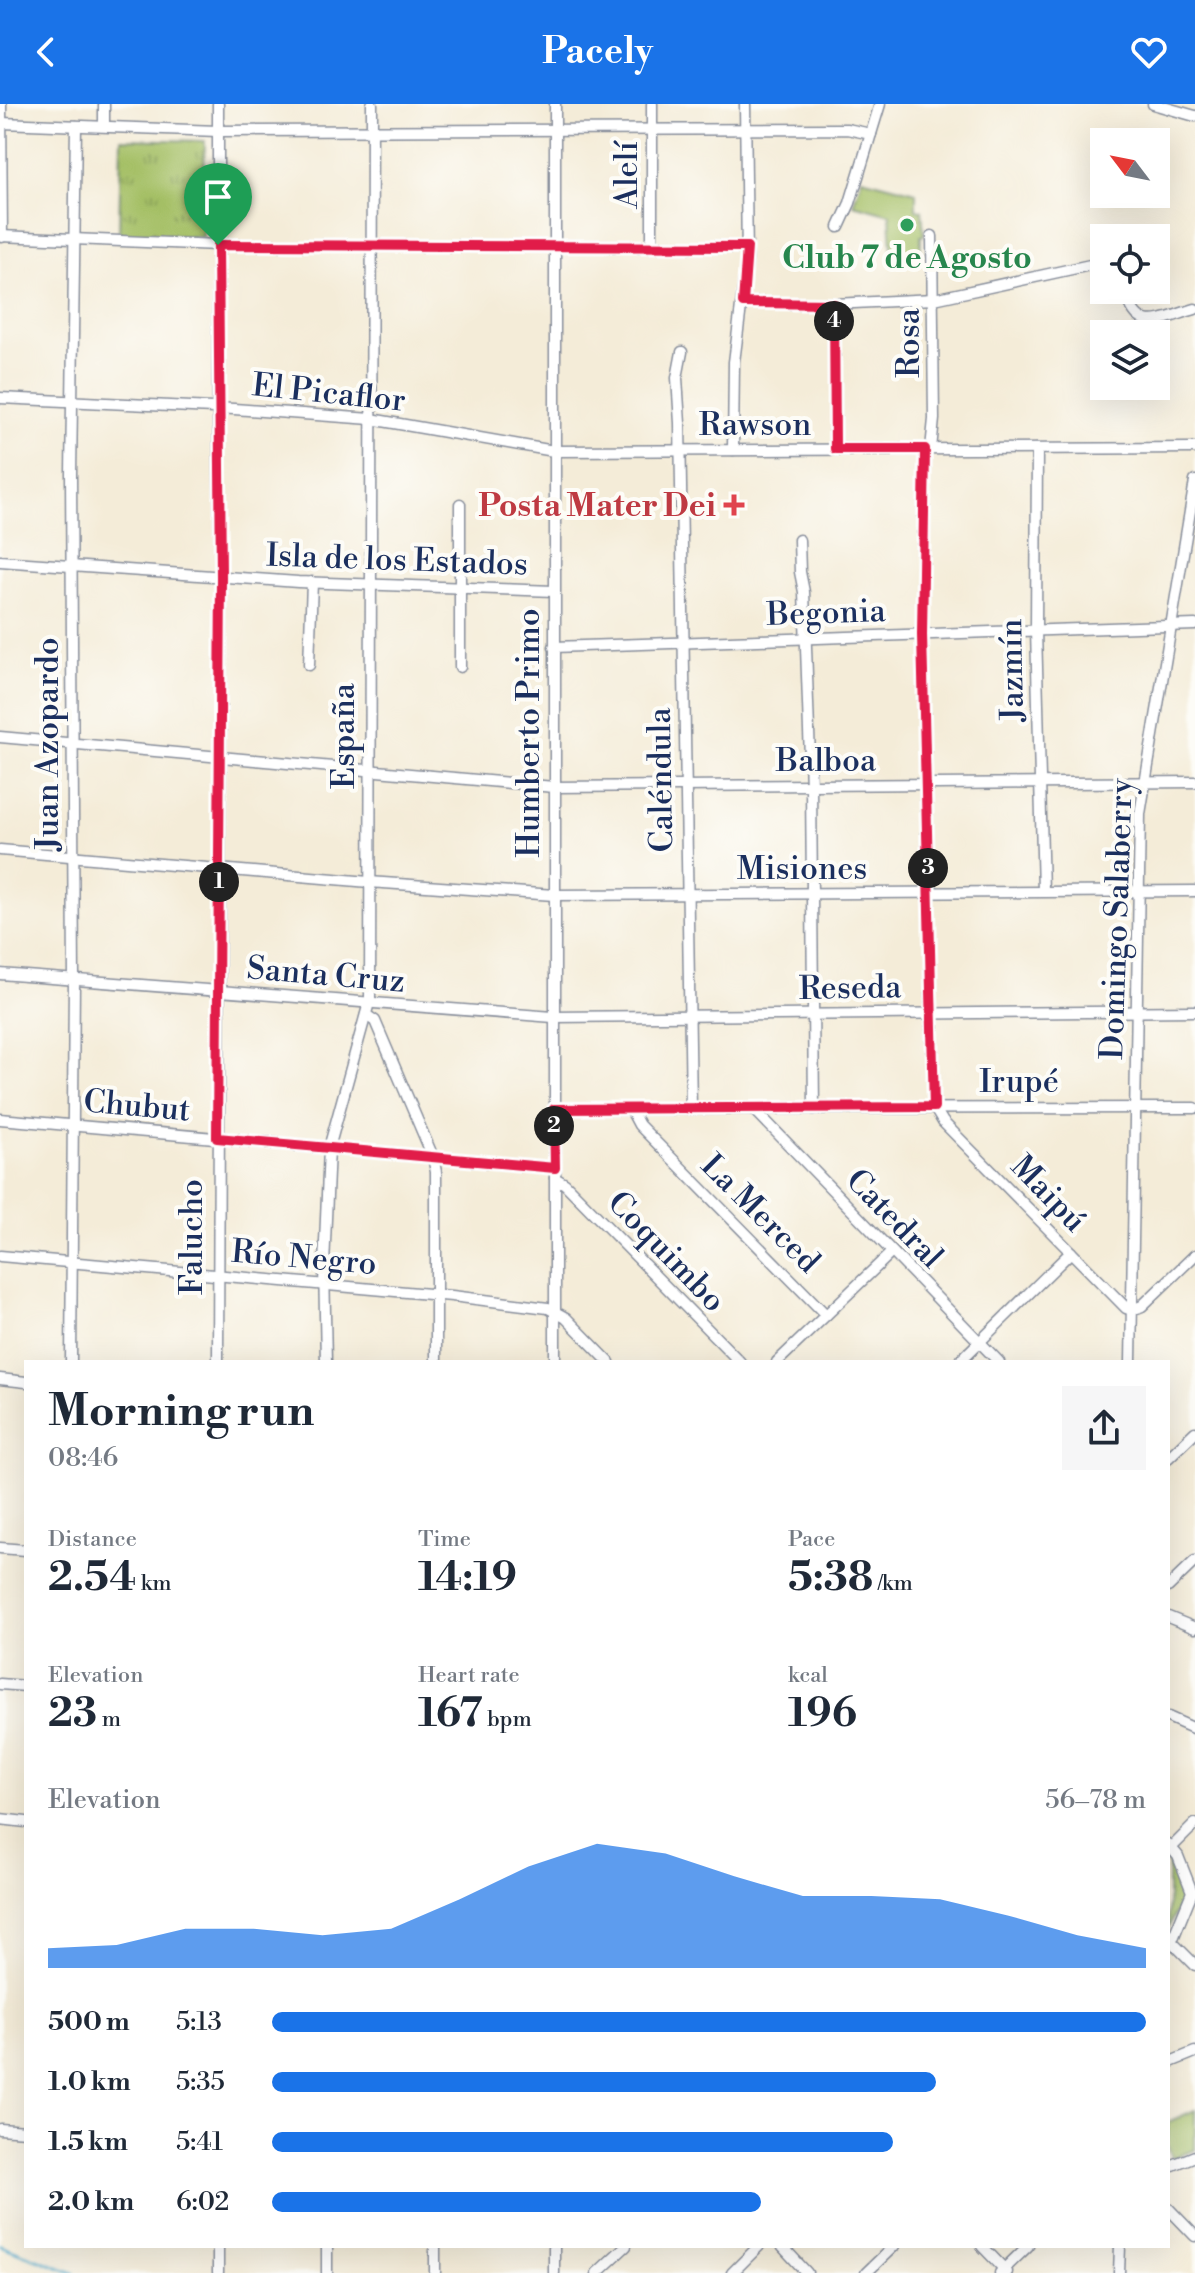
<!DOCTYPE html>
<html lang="en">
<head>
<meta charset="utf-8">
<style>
  :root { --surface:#fff; --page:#f6f6f7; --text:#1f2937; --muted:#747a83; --accent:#1a73e8 }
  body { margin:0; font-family:"Libre Bodoni",serif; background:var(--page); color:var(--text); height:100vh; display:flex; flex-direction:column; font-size:30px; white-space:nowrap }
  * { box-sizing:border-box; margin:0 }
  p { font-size:26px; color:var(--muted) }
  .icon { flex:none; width:44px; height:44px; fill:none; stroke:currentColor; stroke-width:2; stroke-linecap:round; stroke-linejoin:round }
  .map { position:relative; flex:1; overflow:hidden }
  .sheet { position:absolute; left:24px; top:1256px; width:1146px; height:888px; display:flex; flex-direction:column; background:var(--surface); border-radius:0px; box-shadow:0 8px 32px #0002 }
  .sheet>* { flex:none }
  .needle { width:52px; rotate:302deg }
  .buttons { position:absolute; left:1090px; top:24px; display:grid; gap:16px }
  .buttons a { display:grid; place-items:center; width:80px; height:80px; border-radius:0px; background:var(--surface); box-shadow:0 8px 32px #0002; font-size:40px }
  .pin { position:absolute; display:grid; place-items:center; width:68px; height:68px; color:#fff; margin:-82px -34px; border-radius:50% 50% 50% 0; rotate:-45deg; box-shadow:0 0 8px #0007 }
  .pin .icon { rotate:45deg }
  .km { position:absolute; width:40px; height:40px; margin:-20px; border-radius:50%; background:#222; color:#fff; font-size:22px; line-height:40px; text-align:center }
  .round { display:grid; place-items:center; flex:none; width:84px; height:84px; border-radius:0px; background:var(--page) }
  .head { display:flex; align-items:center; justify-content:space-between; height:136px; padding:0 24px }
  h1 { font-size:44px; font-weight:700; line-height:60px }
  .figures { display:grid; grid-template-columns:repeat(3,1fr); gap:12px; height:136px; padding:8px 24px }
  .figures div { display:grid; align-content:center }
  .figures b { font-size:40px; font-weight:700 }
  .figures small { font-size:22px; font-weight:400 }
  .figures p { font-size:22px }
  .chart { height:224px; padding:16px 24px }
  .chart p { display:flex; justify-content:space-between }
  .chart svg { width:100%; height:144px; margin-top:8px; fill:var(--accent); opacity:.7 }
  ul { padding:0 24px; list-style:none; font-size:26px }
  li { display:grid; grid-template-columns:128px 96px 1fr; align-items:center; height:60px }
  li i { height:20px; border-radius:10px; background:var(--accent) }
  header { display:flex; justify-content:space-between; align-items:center; height:104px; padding:0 24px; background:var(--accent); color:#fff; font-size:36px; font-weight:700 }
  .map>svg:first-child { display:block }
  .grass { fill:url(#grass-tufts); stroke:#607762; stroke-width:2 }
  .pitch { fill:#a4bf65; stroke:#607762; stroke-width:2 }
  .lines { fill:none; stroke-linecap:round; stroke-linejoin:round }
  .stream { stroke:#4ba9ca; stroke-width:3 }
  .minor-casing { stroke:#888e9b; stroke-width:13 }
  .minor { stroke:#fff; stroke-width:10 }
  .route-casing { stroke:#fff; stroke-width:16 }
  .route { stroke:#e11d48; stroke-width:10 }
  .leisure-dot { fill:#2e9e5b; stroke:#fdfcf7; stroke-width:3 }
  .health-dot { fill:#e0444e; stroke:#fdfcf7; stroke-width:3 }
  .labels { text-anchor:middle; stroke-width:8; stroke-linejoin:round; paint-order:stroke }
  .street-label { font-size:32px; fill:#1b2f5e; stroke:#fdfcf7 }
  .leisure-label { font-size:32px; font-weight:bold; fill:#27864d; stroke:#fdfcf7 }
  .health-label { font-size:32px; font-weight:bold; fill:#be3a42; stroke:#fdfcf7; text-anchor:end }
</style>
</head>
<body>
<header><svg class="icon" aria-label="back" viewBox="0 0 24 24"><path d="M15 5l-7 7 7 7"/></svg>Pacely<svg class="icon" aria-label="heart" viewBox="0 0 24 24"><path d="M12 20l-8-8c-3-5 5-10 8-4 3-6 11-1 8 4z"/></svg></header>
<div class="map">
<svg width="1195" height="2169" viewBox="0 0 1195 2169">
  <defs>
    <pattern id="grass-tufts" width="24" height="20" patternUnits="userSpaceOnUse" patternTransform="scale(2)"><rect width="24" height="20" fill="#a4bf65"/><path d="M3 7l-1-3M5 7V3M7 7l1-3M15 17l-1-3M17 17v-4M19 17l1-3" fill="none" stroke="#859c56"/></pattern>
  </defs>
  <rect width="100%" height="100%" fill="#fdfcf7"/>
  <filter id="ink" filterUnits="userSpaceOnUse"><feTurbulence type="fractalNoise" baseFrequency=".0125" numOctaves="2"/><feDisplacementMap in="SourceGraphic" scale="16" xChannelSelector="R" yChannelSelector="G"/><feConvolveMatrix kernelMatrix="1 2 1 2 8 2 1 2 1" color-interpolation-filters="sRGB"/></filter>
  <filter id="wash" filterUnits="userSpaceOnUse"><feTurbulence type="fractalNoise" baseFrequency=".006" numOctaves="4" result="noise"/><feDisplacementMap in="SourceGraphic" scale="32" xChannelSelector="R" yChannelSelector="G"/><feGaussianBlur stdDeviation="1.8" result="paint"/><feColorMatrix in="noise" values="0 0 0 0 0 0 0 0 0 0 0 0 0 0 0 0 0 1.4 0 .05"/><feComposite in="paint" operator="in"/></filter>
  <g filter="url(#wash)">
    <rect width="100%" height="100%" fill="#f4ecd8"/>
    <g class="grass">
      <polygon points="121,35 205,37 203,133 119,131"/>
      <polygon points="1168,1753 1184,1788 1168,1825"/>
    </g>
    <g class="pitch">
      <polygon points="862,74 916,88 916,105 922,106 924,131 921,132 921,147 892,146 890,110 853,100"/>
      <polygon points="1195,2006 1195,2046 1172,2054 1168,2042 1168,2018"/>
    </g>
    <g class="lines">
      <polyline class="stream" points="0,2141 74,2169"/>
    </g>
  </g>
  <g filter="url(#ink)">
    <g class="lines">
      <defs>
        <g id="minor">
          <polyline points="1,0 2,133"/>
          <polyline points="555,0 555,1258"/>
          <polyline points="652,0 652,142"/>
          <polyline points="1153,0 1195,12"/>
          <polyline points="1,19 218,27 847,25 871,30"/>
          <polyline points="104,22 104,0"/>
          <polyline points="839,123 850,99 880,0"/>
          <polyline points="0,132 218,141 747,143"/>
          <path d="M1126,186C1136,233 1160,215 1195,205"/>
          <polyline points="743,199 834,200 934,195 1104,158"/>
          <polyline points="834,200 835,345"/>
          <polyline points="682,248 677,274 680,319 691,1004"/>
          <polyline points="0,294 234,305 371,315 554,347 1195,344"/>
          <polyline points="925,345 922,531 934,1003 943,1018 1126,1204 1132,1206 1142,1202 1195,1151"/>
          <polyline points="931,345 934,315 932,132"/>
          <polyline points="1037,345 1036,526 1043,787"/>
          <polyline points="733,346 734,258 747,155 745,0"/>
          <polyline points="460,400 460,563"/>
          <polyline points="799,436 800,468 804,488 811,682 814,1005"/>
          <polyline points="0,457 298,478 554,487"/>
          <polyline points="554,543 1195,521"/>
          <polyline points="309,561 312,478"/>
          <polyline points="0,633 554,683 1195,678"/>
          <polyline points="0,746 369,778 554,791 1195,787"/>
          <polyline points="0,870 553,913 1195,907"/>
          <polyline points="366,911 375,917 433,1053 436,1068 436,1258"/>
          <polyline points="554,1005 1195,1004"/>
          <polyline points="754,1005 999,1258"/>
          <polyline points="631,1006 639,1021 826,1211"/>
          <polyline points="0,1015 555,1064"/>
          <polyline points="555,1074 565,1080 740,1258"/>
          <polyline points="0,1152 452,1192 548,1204 566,1214 609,1258"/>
          <polyline points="71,1258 74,876 71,370 76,22"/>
          <polyline points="218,1258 221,473 218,305 218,0"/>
          <polyline points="326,1258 324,1162 329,1044 370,895 372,0"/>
          <polyline points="777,1258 892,1148"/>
          <polyline points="959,1258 1071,1148"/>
          <polyline points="1131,1258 1140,710 1195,377"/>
          <polyline points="0,1275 26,1278"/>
          <polyline points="1168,1354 1195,1328"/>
          <polyline points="0,1444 26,1446"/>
          <polyline points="1168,1483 1195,1457"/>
          <polyline points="1168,1513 1195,1524"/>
          <polyline points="0,1580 26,1582"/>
          <polyline points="1168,1613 1195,1625"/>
          <polyline points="0,1715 26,1718"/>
          <polyline points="1168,1740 1178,1752 1192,1788 1174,1832 1168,1838"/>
          <polyline points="1172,1743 1195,1720"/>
          <polyline points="1171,1837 1195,1861"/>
          <polyline points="1168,1959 1195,1948"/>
          <polyline points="0,2025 26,2027"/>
          <polyline points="1168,2063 1195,2052"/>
          <polyline points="1168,2104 1195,2132"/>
          <polyline points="218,2142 218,2169"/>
          <polyline points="435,2142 435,2169"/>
          <polyline points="782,2142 807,2169"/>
          <polyline points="982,2142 1007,2168"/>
          <polyline points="327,2169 327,2142"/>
          <polyline points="554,2169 554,2142"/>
          <polyline points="597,2169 626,2142"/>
          <polyline points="732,2169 759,2142"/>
          <polyline points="866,2169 894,2142"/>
          <polyline points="1000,2169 1028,2142"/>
          <polyline points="1119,2169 1120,2142"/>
        </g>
      </defs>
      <use href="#minor" class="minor-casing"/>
      <use href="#minor" class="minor"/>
    </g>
  </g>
  <g class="lines" filter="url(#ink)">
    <defs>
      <polygon id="route" points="218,141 747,143 743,199 834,200 835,345 925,345 922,531 934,1003 554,1005 555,1064 217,1034 221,473"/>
    </defs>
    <use href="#route" class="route-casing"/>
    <use href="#route" class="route"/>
  </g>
  <circle class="leisure-dot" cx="907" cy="121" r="8"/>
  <path class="health-dot" d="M730 389h8v8h8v8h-8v8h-8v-8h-8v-8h8z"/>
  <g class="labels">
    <g class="street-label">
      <text transform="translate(626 71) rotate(-90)" y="11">Alelí</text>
      <text transform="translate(908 239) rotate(-90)" y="11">Rosa</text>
      <text transform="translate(329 288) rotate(6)" y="11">El Picaflor</text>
      <text x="755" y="331">Rawson</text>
      <text transform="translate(397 455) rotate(2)" y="11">Isla de los Estados</text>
      <text transform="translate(826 508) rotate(-2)" y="11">Begonia</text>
      <text transform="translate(1011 566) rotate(-91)" y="11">Jazmín</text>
      <text transform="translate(528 629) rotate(-90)" y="11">Humberto Primo</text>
      <text transform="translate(343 632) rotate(-90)" y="11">España</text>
      <text transform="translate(47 640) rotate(-90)" y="11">Juan Azopardo</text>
      <text x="826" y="667">Balboa</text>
      <text transform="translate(660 676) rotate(-91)" y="11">Caléndula</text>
      <text x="802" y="775">Misiones</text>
      <text transform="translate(1116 815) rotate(-88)" y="11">Domingo Salaberry</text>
      <text transform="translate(326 870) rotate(5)" y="11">Santa Cruz</text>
      <text transform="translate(850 883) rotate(-1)" y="11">Reseda</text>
      <text x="1019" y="988">Irupé</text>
      <text transform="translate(137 1001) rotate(5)" y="11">Chubut</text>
      <text transform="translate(1049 1089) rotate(46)" y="11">Maipú</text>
      <text transform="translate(761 1109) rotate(45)" y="11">La Merced</text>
      <text transform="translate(895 1114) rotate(46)" y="11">Catedral</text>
      <text transform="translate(191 1133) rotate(-90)" y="11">Falucho</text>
      <text transform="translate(667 1147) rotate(46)" y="11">Coquimbo</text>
      <text transform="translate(304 1153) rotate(5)" y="11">Río Negro</text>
    </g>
    <g class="leisure-label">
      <text x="907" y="164">Club 7 de Agosto</text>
    </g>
    <g class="health-label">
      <text x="716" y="412">Posta Mater Dei</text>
    </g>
  </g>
</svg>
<div class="buttons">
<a><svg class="needle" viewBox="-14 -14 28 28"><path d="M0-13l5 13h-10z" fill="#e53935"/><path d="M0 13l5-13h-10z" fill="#747a83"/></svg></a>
<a><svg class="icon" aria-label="locate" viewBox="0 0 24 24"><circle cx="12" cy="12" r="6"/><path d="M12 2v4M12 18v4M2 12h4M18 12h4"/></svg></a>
<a><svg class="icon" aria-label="layers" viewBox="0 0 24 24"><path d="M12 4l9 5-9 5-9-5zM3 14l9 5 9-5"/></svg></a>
</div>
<div class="pin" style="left:218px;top:141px;background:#1e9e55"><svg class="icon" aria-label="arrive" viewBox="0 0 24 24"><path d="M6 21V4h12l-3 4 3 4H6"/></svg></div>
<b class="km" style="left:219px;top:778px">1</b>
<b class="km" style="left:554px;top:1022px">2</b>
<b class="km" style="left:928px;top:764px">3</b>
<b class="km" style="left:834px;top:217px">4</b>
<section class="sheet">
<div class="head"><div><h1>Morning run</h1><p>08:46</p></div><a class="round"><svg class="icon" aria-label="share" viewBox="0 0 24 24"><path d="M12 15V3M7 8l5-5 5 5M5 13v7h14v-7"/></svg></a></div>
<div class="figures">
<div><p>Distance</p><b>2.54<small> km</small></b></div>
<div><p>Time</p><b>14:19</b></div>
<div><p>Pace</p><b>5:38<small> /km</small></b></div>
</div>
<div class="figures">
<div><p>Elevation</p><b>23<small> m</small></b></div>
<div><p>Heart rate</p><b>167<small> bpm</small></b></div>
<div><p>kcal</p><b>196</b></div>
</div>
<div class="chart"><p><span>Elevation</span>56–78 m</p>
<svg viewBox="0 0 160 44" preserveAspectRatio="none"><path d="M0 44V38L10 37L20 32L30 32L40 34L50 32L60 23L70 13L80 6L90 9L100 16L110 22L120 22L130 23L140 28L150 34L160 38V44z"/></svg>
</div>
<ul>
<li><b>500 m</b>5:13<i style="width:100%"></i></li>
<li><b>1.0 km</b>5:35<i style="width:76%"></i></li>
<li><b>1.5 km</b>5:41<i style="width:71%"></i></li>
<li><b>2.0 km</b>6:02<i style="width:56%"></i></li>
</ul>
</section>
</div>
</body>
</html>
